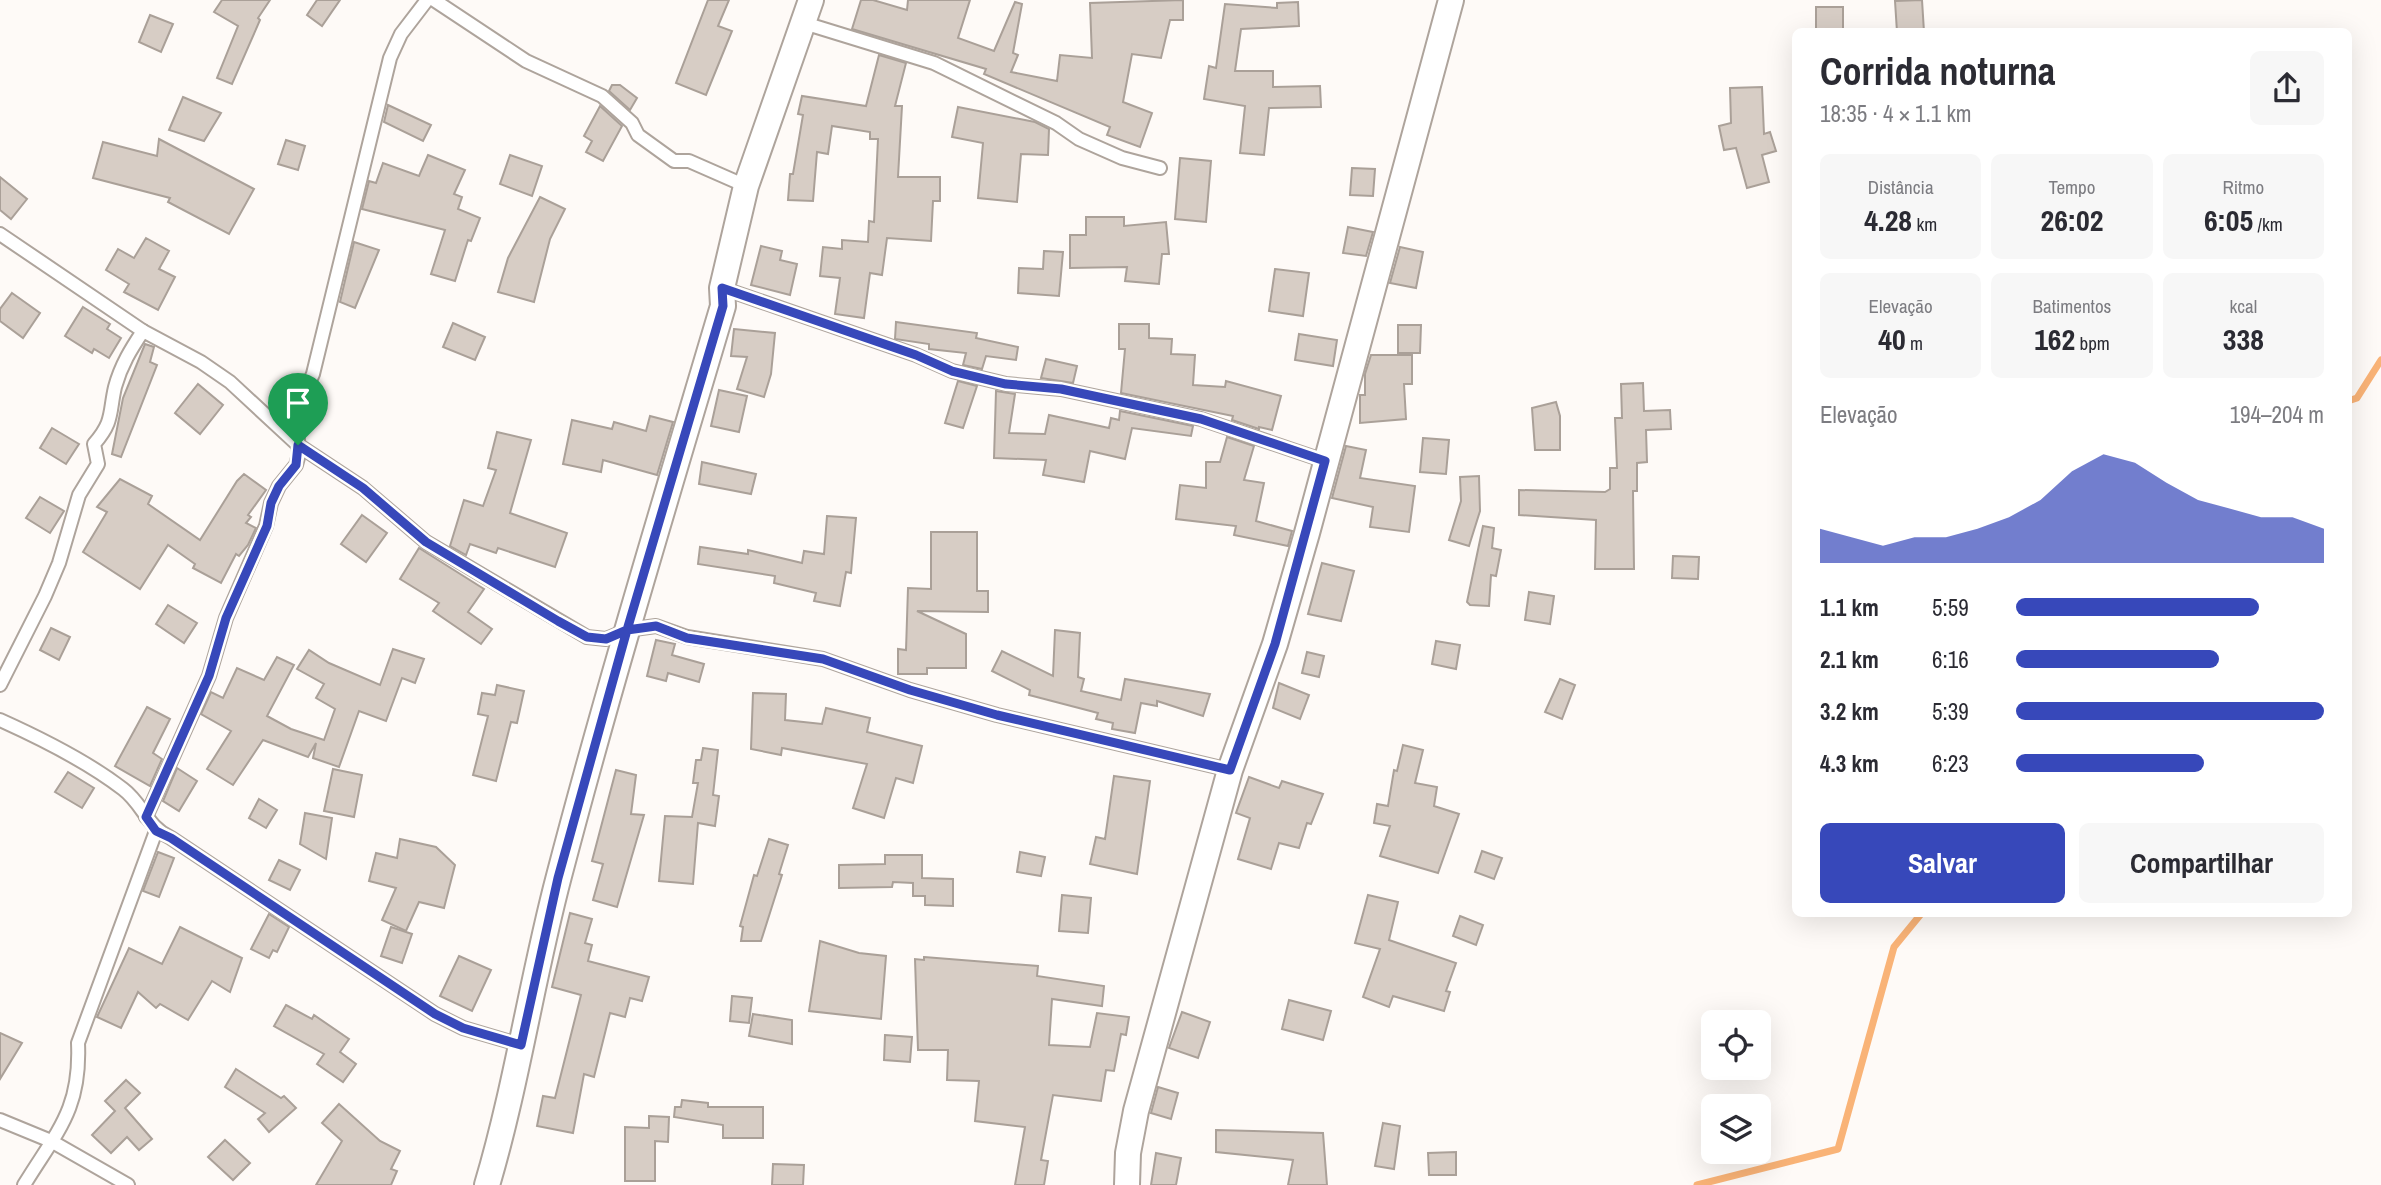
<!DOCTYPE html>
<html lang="pt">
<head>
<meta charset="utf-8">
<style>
  :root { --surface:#fff; --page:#f7f7f7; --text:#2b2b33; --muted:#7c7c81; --accent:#3748ba }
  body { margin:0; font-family:"Archivo Narrow",sans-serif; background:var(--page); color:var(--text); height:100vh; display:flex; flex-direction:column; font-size:26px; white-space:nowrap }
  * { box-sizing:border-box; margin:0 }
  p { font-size:23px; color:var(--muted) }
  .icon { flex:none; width:38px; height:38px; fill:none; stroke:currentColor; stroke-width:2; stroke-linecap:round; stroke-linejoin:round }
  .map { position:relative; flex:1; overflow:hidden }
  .sheet { position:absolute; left:1792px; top:28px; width:560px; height:889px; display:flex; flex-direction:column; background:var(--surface); border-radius:10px; box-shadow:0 7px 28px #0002 }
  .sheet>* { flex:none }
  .controls { position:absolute; left:1701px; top:1010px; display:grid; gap:14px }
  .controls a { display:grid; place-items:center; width:70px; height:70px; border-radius:10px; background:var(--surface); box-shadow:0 7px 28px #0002; font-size:35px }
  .pin { position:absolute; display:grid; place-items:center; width:60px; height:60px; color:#fff; margin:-72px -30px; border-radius:50% 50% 50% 0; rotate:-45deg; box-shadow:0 0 7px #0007 }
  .pin .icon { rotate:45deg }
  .round { display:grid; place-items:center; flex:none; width:74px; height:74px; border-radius:10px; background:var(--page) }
  .head { display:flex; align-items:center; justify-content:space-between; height:119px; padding:0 28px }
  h1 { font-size:38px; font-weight:700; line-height:52px }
  .stats { display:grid; grid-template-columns:repeat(3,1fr); gap:10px; height:119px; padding:7px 28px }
  .stats div { display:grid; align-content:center; border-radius:10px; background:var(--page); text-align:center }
  .stats b { font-size:30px; font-weight:700 }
  .stats small { font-size:19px; font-weight:400 }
  .stats p { font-size:19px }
  .chart { height:196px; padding:14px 28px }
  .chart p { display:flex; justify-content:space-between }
  .chart svg { width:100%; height:126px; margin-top:7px; fill:var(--accent); opacity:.7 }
  .action { display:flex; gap:14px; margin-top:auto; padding:14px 28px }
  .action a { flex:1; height:80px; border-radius:10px; background:var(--accent); color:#fff; font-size:28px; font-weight:700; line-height:80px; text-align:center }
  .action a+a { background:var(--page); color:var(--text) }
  ul { padding:0 28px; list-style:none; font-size:23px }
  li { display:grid; grid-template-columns:112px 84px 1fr; align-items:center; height:52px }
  li i { height:18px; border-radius:9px; background:var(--accent) }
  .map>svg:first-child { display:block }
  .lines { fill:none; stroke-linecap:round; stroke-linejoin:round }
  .stream { stroke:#f9b377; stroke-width:7 }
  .building { fill:#d7cdc5; stroke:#aaa098; stroke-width:2 }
  .service-casing { stroke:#aea49c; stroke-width:16 }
  .minor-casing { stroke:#aea49c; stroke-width:28 }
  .service { stroke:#fff; stroke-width:12 }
  .minor { stroke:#fff; stroke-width:24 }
  .route-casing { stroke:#fff; stroke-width:14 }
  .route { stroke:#3748ba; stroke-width:9 }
</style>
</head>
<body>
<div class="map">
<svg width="2381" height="1185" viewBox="0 0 2381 1185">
  <rect width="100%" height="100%" fill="#fefaf7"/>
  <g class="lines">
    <g class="stream">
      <polyline points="2348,401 2357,398 2381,360"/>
      <polyline points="1697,1185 1838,1149 1894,947 1921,914"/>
    </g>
  </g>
  <g class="building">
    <polygon points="222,0 270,0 258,18 260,20 232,84 217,78 238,26 214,12"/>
    <polygon points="317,0 340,0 322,26 307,15"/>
    <polygon points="708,0 729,0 718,26 732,31 706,95 676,83"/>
    <polygon points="861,0 873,0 907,10 908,0 970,0 958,38 994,51 1015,2 1022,4 1013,53 1018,55 1011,72 1057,81 1060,55 1092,58 1090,3 1183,0 1183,20 1170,20 1161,58 1132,54 1123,102 1152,113 1140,147 1107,135 1110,127 984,74 986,69 852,29"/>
    <polygon points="1922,0 1924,32 1897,32 1895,1"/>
    <polygon points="1298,2 1299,26 1241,29 1235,71 1273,71 1273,87 1320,86 1321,107 1269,108 1264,155 1240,153 1245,106 1204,99 1209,66 1216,68 1225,4 1277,8 1277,3"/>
    <rect x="1816" y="7" width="27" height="24"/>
    <polygon points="150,15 173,24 161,52 139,42"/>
    <polygon points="879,55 906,63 895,106 902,106 898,177 940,177 940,201 933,201 931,241 887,238 882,275 870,273 864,318 835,314 840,278 820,276 823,247 842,249 842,240 868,242 869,221 874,222 878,139 870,139 870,132 832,126 828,154 817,152 813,201 788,200 790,174 793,174 803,115 798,114 802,96 866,106"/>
    <polygon points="612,85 620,85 637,98 630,110 609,91"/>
    <polygon points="1762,87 1764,134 1770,132 1776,151 1762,155 1769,182 1747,188 1736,148 1724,150 1719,126 1731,123 1730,88"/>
    <polygon points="183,97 221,113 204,141 169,130"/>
    <polygon points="388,105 431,125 423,141 384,122"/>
    <polygon points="600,106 622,126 603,161 586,152 592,141 584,136"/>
    <polygon points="958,107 1035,122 1049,129 1048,155 1021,154 1017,202 978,198 983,143 952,137"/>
    <polygon points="159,139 254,189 229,234 168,202 170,198 93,178 103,142 157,156"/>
    <polygon points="286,140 305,146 298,170 278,164"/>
    <polygon points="428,155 465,170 454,194 462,197 458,209 480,218 471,241 468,240 455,281 431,274 445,230 362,209 369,181 376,183 383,163 419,176"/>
    <polygon points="510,155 542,166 532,196 500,184"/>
    <polygon points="1180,158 1211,161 1206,222 1175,219"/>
    <polygon points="1352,168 1375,169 1373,196 1350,195"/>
    <polygon points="0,177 27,199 11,219 0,210"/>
    <polygon points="540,197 565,209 550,239 534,302 498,292 508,258"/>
    <polygon points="1086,217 1124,217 1124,226 1166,222 1169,254 1162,254 1159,284 1125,281 1127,267 1070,268 1070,235 1086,235"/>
    <polygon points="1348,227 1373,232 1366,256 1343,253"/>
    <polygon points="146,238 169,251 159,269 175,277 158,310 124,292 129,284 106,270 118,249 134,258"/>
    <polygon points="354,242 379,250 355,308 340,302"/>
    <polygon points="761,246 782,251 780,260 797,264 790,295 751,285"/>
    <polygon points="1400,247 1423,252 1416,288 1390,283"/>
    <polygon points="1044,251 1063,252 1059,296 1018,293 1019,268 1043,269"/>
    <polygon points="1275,269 1309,273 1303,316 1269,311"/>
    <polygon points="12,293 40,313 23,338 0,321 0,309"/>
    <polygon points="83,307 110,324 107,329 121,338 109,358 94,349 92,353 65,336"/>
    <polygon points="896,322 977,333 976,338 1018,347 1016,360 986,356 982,369 963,365 966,353 929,349 929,344 895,339"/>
    <polygon points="453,323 485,337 475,360 443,347"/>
    <polygon points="1119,324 1149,324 1149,338 1172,339 1171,354 1195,355 1193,385 1225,387 1226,381 1281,396 1272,430 1259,427 1259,429 1232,420 1233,416 1121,393 1125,349 1119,349"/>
    <polygon points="1398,325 1421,325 1420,353 1398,353"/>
    <polygon points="734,329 775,333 771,374 764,397 737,389 747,357 731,356"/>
    <polygon points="1299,334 1337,340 1333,366 1295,360"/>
    <polygon points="145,344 154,347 150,362 157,365 121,457 112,454 123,398"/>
    <polygon points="1371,355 1412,355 1412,384 1404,384 1406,419 1360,423 1360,395 1365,395 1365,374"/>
    <polygon points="1046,359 1077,366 1073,383 1041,378"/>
    <polygon points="958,381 977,386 963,428 945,423"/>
    <polygon points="1643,383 1644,411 1670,410 1671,429 1646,430 1647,462 1637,463 1637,491 1633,491 1634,569 1595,569 1596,520 1519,515 1519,490 1605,492 1610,489 1610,468 1617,468 1615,418 1622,418 1621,384"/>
    <polygon points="198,384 223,405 200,434 175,413"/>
    <polygon points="719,390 747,396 739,432 711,426"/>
    <polygon points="996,391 1015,394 1009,433 1045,434 1049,415 1109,428 1111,418 1119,420 1120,411 1193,426 1191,436 1132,428 1125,459 1090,451 1084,482 1043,475 1046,460 994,458"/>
    <polygon points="1556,402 1560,416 1560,450 1535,450 1532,408"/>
    <polygon points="650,416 673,422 657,475 603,460 601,472 563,464 572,420 612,429 614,422 646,431"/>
    <polygon points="52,428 79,444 66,464 40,448"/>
    <polygon points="497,432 531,440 510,513 567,533 555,567 498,548 496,553 470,544 466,555 450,546 464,500 483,506 496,470 488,468"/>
    <polygon points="1227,437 1254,446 1244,480 1264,483 1256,521 1292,531 1288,546 1234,535 1236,526 1176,519 1180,485 1206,488 1206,462 1220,462"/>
    <polygon points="1423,438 1449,440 1446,474 1420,472"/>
    <polygon points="1346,446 1366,450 1360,478 1415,486 1409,532 1370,527 1373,507 1332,498"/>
    <polygon points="702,462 756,474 751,494 699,484"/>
    <polygon points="244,474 266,490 248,515 251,517 246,523 256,528 248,545 239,556 236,554 221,583 193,568 195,564 168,545 140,589 83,552 107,512 97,507 120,479 152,496 148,504 200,540 237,481"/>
    <polygon points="1479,476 1480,511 1469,546 1449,540 1461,501 1460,477"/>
    <polygon points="40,497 64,511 50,533 26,518"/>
    <polygon points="362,515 387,533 366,562 341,544"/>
    <polygon points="827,516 856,518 851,573 846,572 840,606 814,601 816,593 774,583 775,576 698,564 700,547 748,554 748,550 802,563 804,551 824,554"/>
    <polygon points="1483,526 1494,528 1492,548 1501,550 1496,576 1491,575 1489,606 1470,605 1467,602"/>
    <polygon points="931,532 977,532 977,591 988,591 988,612 917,611 966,634 966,668 927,668 927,674 898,674 898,649 906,650 908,588 931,589"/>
    <polygon points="419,548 484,589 468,612 492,629 481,644 433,611 439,603 400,579"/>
    <polygon points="1673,556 1699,557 1698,579 1672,578"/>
    <polygon points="1322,563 1354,571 1341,621 1308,614"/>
    <polygon points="1529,592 1554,596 1550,624 1525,620"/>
    <polygon points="168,605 197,623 184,643 156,624"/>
    <polygon points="51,628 70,637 59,660 40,650"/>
    <polygon points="1055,630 1080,633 1078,677 1084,679 1081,691 1121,700 1125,679 1210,694 1203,716 1157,701 1157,706 1141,703 1135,733 1112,729 1113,723 1096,719 1098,713 1029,695 1030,690 992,671 1002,651 1053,676"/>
    <polygon points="656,640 675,644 672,655 704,664 699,682 668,673 666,681 647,676"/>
    <polygon points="1436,641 1460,645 1456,669 1432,664"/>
    <polygon points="393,649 424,659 415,683 402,678 386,721 359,711 339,767 313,758 316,743 308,757 263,740 233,785 207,769 231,731 201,714 211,692 223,698 237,668 264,680 277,657 294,665 267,716 291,729 324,740 335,709 316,698 324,684 297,669 309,650 329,663 380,685"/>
    <polygon points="1307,652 1324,656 1319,677 1302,673"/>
    <polygon points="1560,679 1575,685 1562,719 1545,712"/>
    <polygon points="1279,683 1309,695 1300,719 1273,708"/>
    <polygon points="497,685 524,691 517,723 511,722 496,781 473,775 488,716 478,714 482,693 495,695"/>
    <polygon points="753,693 786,694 785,720 822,724 826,708 870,718 867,732 922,746 913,783 896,778 884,818 853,808 867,764 782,748 781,755 751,749"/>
    <polygon points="147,707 170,719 153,753 162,759 150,786 115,766"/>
    <polygon points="1403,745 1423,750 1415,783 1437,787 1434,806 1459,814 1438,873 1380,856 1390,826 1374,823 1377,804 1388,806 1394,770 1397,771"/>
    <polygon points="703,748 718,750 713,795 719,796 715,826 698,823 693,884 659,881 665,816 692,817 698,783 693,783 696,760 701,760"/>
    <polygon points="177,768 197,781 179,811 163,801"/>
    <polygon points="333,769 362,775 354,817 324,811"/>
    <polygon points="616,770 636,775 631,814 644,815 617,907 593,900 603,864 592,861"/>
    <polygon points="68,772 94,788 82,808 55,792"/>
    <polygon points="1114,776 1150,781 1137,874 1090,864 1096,837 1105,839"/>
    <polygon points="1249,777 1279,788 1282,781 1323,794 1311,824 1307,823 1299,848 1279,843 1271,869 1238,859 1250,818 1236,813"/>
    <polygon points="259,799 277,810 266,828 249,818"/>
    <polygon points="305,813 332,818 326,859 300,844"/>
    <polygon points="400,839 436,847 455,865 444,908 419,902 406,931 382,920 396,888 369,881 376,853 397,858"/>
    <polygon points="769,839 788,845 779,874 782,875 761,941 741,941 743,927 740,926 754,875 757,876"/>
    <polygon points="1482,851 1502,858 1494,879 1475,872"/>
    <polygon points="158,852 174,858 159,897 143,891"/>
    <polygon points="1020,852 1045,857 1041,876 1017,872"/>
    <polygon points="885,855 922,855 922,878 953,879 953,906 925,905 925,896 913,896 913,883 893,882 892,887 839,888 839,865 885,864"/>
    <polygon points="279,860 300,870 290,890 269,880"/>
    <polygon points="1062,895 1091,898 1088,933 1059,931"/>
    <polygon points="1368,895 1398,902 1389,940 1456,963 1446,991 1450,992 1444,1011 1393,996 1389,1007 1363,997 1380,949 1355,943"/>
    <polygon points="570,913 592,919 585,943 592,945 588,961 649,977 642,1001 630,998 625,1017 610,1013 594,1077 584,1074 573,1133 537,1126 543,1096 555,1098 581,995 552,987"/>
    <polygon points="269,914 289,927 277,952 273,950 269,958 251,949"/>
    <polygon points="1460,916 1483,925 1476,945 1453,936"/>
    <polygon points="180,927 242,958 230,992 212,981 188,1020 160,1004 156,1008 138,992 121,1028 97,1017 129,948 162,964"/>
    <polygon points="391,927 412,934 402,963 381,956"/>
    <polygon points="820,941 859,953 886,956 881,1019 809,1011"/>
    <polygon points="459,956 491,970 472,1011 440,996"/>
    <polygon points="924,957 1038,966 1037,976 1104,986 1102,1006 1052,999 1049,1045 1090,1047 1097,1013 1129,1017 1126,1035 1121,1034 1114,1071 1106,1070 1101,1101 1053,1095 1041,1160 1048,1161 1044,1185 1015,1185 1025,1127 975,1121 979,1081 947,1080 948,1050 918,1050 915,959 924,960"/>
    <polygon points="732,996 752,998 749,1023 730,1021"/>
    <polygon points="1289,1000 1331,1011 1323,1040 1282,1029"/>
    <polygon points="286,1005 312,1019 314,1015 349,1039 340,1052 356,1064 343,1082 317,1064 324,1054 274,1026"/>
    <polygon points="1182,1012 1210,1022 1198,1058 1169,1048"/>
    <polygon points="753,1014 792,1020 792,1044 749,1036"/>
    <polygon points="0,1033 22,1043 0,1079"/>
    <polygon points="885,1035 912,1037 910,1062 884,1060"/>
    <polygon points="236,1069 281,1098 284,1096 296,1108 269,1132 258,1119 265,1113 225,1087"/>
    <polygon points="126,1080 140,1093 125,1108 152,1139 139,1150 127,1137 111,1153 92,1135 115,1111 105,1101"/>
    <polygon points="1158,1087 1178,1093 1171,1119 1151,1113"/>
    <polygon points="682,1100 708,1103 708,1107 763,1107 763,1138 723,1138 723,1125 674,1117 675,1107 681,1107"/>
    <polygon points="339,1104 380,1141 400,1151 391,1169 397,1171 391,1185 316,1185 342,1141 322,1123"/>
    <polygon points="649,1116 669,1117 668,1142 655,1141 655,1181 625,1181 625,1127 649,1128"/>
    <polygon points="1383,1123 1400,1126 1394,1169 1375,1166"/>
    <polygon points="1216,1130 1323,1133 1327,1185 1288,1185 1293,1160 1216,1152"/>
    <polygon points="225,1140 250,1163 233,1180 208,1157"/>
    <polygon points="1456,1152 1456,1175 1429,1175 1428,1153"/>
    <polygon points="1156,1153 1181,1158 1176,1185 1151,1185"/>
    <polygon points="773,1164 804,1165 803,1185 772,1185"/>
  </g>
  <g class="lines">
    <defs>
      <g id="service">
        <polyline points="434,0 526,61 602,96 632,123 638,135 674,161 689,161 746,186"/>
        <polyline points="804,23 934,63 1056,123 1079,139 1122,158 1160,168"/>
        <polyline points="0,234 143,331 201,362 230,382 298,445 363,488 426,542 587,637 606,639 627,630 656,626 687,637 823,659 910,690 997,715 1230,770"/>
        <polyline points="722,288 916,355 952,371 1006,384 1061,389 1201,419 1325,461"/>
        <path d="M0,685L45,596L59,563L79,495L98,464L94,444C114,421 109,413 115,387C121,365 131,349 143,331"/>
        <path d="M0,720C40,738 88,762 123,789C143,804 146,826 171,838L435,1014L463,1028L521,1045"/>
        <polyline points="146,817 209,676 226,618 266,526 271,503 279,486 296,465 299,454 296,412 313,374 390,58 401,34 427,0"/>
        <polyline points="0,1120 51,1141 128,1185"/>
        <path d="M24,1185C57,1131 81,1110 78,1043L156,831"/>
      </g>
      <g id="minor">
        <path d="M487,1185C517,1084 532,978 559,876C609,685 667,495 723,306L722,288L746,186L811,0"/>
        <polyline points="1127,1185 1128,1153 1136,1111 1230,770 1275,644 1307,533 1451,0"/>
      </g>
    </defs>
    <use href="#service" class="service-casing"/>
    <use href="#minor" class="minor-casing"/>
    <use href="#service" class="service"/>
    <use href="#minor" class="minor"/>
  </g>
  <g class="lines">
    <defs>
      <polyline id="route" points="298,445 296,465 279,486 271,503 267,526 226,618 209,676 146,817 156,831 171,838 435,1014 463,1028 521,1045 558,878 627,630 656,626 687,638 823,659 910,690 997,715 1230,770 1275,644 1325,461 1201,419 1061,389 1006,384 952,371 916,355 722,288 723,306 627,630 606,639 587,637 558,621 426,542 363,488 298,445"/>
    </defs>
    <use href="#route" class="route-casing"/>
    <use href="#route" class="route"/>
  </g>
</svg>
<div class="controls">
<a><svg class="icon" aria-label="locate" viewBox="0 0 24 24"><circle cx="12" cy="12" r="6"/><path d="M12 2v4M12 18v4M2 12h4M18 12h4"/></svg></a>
<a><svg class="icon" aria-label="layers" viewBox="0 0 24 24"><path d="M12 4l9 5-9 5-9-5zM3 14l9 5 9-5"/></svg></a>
</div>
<div class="pin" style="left:298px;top:445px;background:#1e9e55"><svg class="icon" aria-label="arrive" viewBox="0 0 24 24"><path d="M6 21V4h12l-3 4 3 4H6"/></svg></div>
<section class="sheet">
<div class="head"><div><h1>Corrida noturna</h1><p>18:35 · 4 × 1.1 km</p></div><a class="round"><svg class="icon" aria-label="share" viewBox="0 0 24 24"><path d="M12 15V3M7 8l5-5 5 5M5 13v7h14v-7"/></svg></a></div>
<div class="stats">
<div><p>Distância</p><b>4.28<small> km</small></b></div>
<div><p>Tempo</p><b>26:02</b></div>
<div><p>Ritmo</p><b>6:05<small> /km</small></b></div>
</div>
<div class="stats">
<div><p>Elevação</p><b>40<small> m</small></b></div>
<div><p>Batimentos</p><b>162<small> bpm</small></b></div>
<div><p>kcal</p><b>338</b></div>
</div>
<div class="chart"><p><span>Elevação</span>194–204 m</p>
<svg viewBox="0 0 160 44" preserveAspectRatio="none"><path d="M0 44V32L10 35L20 38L30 35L40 35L50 32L60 28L70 22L80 12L90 6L100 9L110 16L120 22L130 25L140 28L150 28L160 32V44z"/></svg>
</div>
<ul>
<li><b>1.1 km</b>5:59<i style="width:79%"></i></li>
<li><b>2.1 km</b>6:16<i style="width:66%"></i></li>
<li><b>3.2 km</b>5:39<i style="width:100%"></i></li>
<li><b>4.3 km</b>6:23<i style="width:61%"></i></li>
</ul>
<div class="action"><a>Salvar</a><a>Compartilhar</a></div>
</section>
</div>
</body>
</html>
